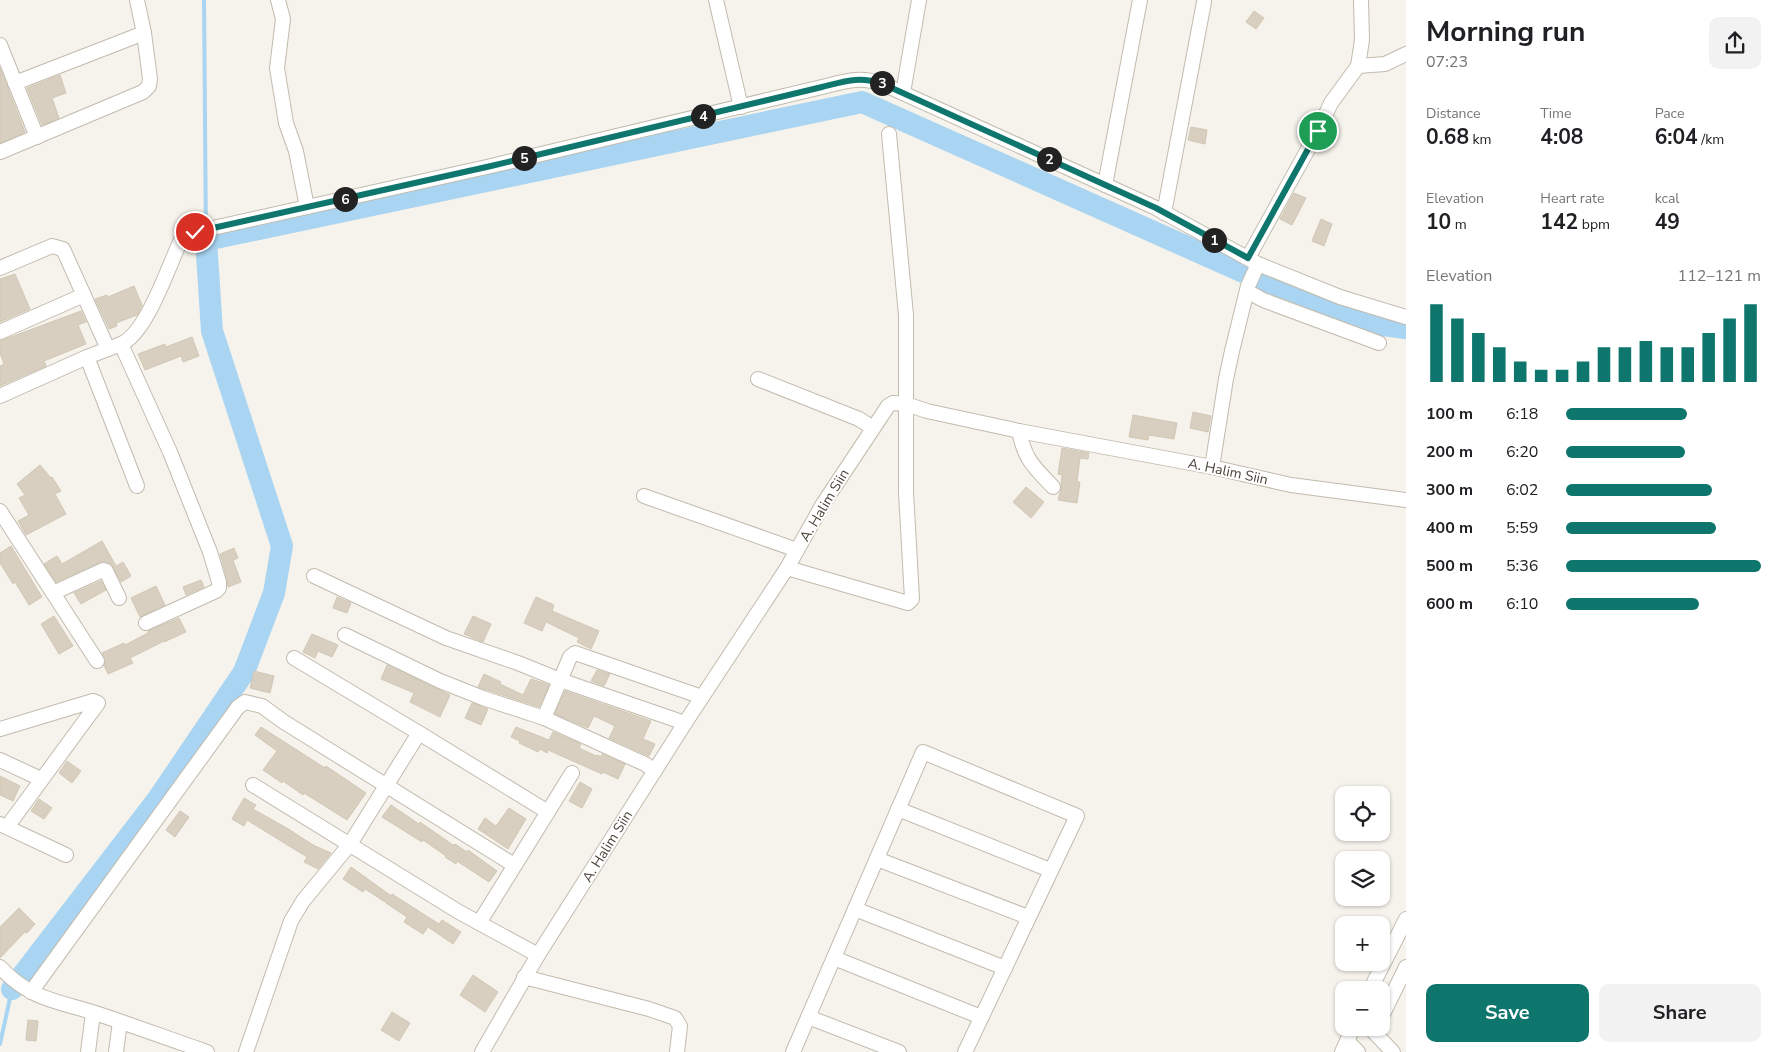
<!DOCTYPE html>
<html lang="en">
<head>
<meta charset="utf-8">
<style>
  :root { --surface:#fff; --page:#f2f2f2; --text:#202124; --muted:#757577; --accent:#0f766e }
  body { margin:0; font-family:"Nunito Sans",sans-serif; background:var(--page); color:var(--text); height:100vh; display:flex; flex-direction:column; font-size:19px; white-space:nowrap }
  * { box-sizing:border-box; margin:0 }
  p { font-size:16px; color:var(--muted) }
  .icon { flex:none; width:28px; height:28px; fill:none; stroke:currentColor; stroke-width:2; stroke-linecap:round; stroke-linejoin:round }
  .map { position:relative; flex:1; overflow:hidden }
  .drawer { display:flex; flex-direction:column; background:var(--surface); width:375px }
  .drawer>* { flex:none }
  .tools { position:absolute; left:1335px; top:786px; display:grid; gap:10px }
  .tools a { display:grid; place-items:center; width:55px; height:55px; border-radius:10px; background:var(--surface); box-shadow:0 1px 4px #0004; font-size:25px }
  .pin { position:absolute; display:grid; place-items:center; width:42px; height:42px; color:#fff; margin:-21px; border:2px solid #fff; border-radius:50%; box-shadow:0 1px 5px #0007 }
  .km { position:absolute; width:25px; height:25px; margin:-12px; border-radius:50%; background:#222; color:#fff; font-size:14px; line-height:25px; text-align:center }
  .round { display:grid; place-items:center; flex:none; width:52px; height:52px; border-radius:10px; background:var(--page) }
  .head { display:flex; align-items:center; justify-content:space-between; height:85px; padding:0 20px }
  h1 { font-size:28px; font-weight:700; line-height:38px }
  .figures { display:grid; grid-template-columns:repeat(3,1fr); gap:8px; height:85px; padding:5px 20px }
  .figures div { display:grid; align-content:center }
  .figures b { font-size:21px; font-weight:700 }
  .figures small { font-size:14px; font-weight:400 }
  .figures p { font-size:14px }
  .chart { height:140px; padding:10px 20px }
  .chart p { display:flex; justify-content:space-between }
  .chart svg { width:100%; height:90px; margin-top:5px; stroke:var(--accent); stroke-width:6 }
  .cta { display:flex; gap:10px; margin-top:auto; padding:10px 20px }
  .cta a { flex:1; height:58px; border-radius:10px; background:var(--accent); color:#fff; font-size:20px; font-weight:700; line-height:58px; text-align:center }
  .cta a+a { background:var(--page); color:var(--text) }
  ul { padding:0 20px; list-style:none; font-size:16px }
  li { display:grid; grid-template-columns:80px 60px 1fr; align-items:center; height:38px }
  li i { height:12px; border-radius:6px; background:var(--accent) }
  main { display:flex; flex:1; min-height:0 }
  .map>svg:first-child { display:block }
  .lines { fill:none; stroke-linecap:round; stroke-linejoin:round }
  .stream { stroke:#a9d4f2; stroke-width:4 }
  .river { stroke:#a9d4f2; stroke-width:22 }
  .building { fill:#d8cfc1; stroke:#d3c7b4 }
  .minor-casing { stroke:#c2bbae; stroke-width:16 }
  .minor { stroke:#fff; stroke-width:14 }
  .route-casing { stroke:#fff; stroke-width:10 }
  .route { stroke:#0f766e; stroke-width:6 }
  .labels { text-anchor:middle; stroke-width:4; stroke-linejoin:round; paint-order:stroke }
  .street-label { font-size:14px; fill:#4b4439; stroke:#fff }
</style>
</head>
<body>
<main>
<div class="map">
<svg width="1406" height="1052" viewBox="0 0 1406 1052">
  <rect width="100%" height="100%" fill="#f6f3ec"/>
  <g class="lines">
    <g class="stream">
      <polyline points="204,0 206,240"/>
      <polyline points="0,1044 12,989"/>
    </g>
    <polyline class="river" points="12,989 158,799 244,672 274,593 282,546 212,331 206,240 862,102 1250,275 1383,325 1406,328"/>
  </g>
  <g class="building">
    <polygon points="1254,11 1264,18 1256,29 1246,22"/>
    <polygon points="0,68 25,132 0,143"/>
    <polygon points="60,75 66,93 52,98 59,118 42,125 27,88"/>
    <polygon points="1191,127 1207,130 1205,144 1188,140"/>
    <polygon points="1294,193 1306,198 1292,225 1280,219"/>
    <polygon points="1321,219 1332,224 1324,246 1312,241"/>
    <polygon points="15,274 30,309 0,322 0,279"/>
    <polygon points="134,286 142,305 140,310 137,315 116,323 117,326 109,329 95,299 107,295 108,297"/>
    <polygon points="81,311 86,322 78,325 86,344 44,361 46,366 0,386 0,366 4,364 0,353 0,341"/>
    <polygon points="192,337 199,356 183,362 181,356 145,370 138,354 165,344 166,347"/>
    <polygon points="1193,412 1211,416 1208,432 1190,428"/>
    <polygon points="1133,415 1177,423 1174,439 1149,435 1148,440 1129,437"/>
    <polygon points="1062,448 1089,453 1088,459 1080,458 1077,482 1080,482 1077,503 1058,500 1061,489 1062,475 1058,474"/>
    <polygon points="40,465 51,478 52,477 61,491 55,494 66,514 26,535 18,521 29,515 19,498 25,495 17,484"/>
    <polygon points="1026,487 1044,502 1031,518 1013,502"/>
    <polygon points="102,541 116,566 123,562 131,576 121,582 112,565 106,562 100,562 56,582 44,564 57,556 62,564"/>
    <polygon points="11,546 42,597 29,605 15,582 13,584 0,563 0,553"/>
    <polygon points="234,548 238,558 233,560 241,582 228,587 227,579 220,554"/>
    <polygon points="201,580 204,587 186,595 183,587"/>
    <polygon points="101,581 106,590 81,604 74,593"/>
    <polygon points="156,586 165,605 140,617 131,598"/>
    <polygon points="337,597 351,603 347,613 333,608"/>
    <polygon points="536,597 554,605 552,611 599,631 591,649 577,642 579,638 546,622 542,631 524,623"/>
    <polygon points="54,616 73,646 59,654 41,624"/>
    <polygon points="473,616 491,624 483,642 464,634"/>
    <polygon points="179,618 186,632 164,642 164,641 130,658 133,663 108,674 104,665 106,660 102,653 124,643 125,645 148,633 148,631"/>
    <polygon points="312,634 338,645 332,657 318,651 315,658 303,652"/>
    <polygon points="387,665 450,695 440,717 410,702 414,693 381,679"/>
    <polygon points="597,670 610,674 604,686 591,681"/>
    <polygon points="254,671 274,676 270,693 250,688"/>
    <polygon points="484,674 501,682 500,684 523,695 531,679 549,685 539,707 478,687"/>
    <polygon points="565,691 651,721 643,739 655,744 649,756 609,738 615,726 594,716 588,728 555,714"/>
    <polygon points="472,703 488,709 481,725 465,718"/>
    <polygon points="261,727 325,768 326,766 366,793 347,820 304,793 303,795 283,781 282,783 263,770 277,751 255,735"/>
    <polygon points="516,727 549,740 553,732 581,744 579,748 596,756 597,755 601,757 602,754 625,764 618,779 603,772 602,774 548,750 547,753 540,749 538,752 519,743 520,741 511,737"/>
    <polygon points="67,761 81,771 72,783 59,773"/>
    <polygon points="0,776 20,786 13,801 0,795"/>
    <polygon points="580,782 592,789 582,808 569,801"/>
    <polygon points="244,798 256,805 253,809 290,830 313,845 331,853 318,869 304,862 307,857 247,820 244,826 232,819"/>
    <polygon points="39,799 52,808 44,819 31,811"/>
    <polygon points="391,805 419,824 420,822 453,845 455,844 467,852 468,850 497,871 489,882 457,861 456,864 445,857 446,856 423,840 422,842 382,817"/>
    <polygon points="509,808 526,819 508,849 478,829 485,818 496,826"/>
    <polygon points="180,811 189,817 175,837 166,830"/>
    <polygon points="351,867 390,895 385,902 365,889 363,892 343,879"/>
    <polygon points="392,894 439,924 442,920 461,932 453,944 428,927 423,934 404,922 407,917 386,903"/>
    <polygon points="19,908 35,924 27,933 25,932 0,958 0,927"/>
    <polygon points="473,975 498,992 485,1012 460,995"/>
    <polygon points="392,1012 410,1023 399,1041 381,1030"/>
    <polygon points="28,1020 38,1021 36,1041 26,1040"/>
  </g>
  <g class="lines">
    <defs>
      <g id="minor">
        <polyline points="278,0 283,19 277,68 286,123 296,151 307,207"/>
        <polyline points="716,0 741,107"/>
        <polyline points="0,45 37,137"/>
        <polyline points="1358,66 1385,64 1406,54"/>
        <polyline points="15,83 144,33"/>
        <polyline points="903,93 919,0"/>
        <polyline points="0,152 143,92 149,86 150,79 144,33 137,0"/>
        <polyline points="1105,185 1140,0"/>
        <polyline points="1164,213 1204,2"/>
        <polyline points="1248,258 1318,131 1331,103 1358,66 1362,40 1361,0"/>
        <polyline points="0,268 52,246 63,249 108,349"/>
        <polyline points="1247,291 1263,300 1379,343"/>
        <polyline points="0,332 84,295"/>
        <path d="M121,344C146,334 168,268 180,242L183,238L195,232L491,166L822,87C846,81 859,76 883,84L1156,208L1258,264L1340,297L1406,317"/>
        <polyline points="87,357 137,486"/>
        <polyline points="758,379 859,419 873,428"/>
        <polyline points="0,396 87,357 121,344 170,452 210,552 219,582 219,588 216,591 146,623"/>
        <path d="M1019,431C1025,460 1033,466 1053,487"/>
        <polyline points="1212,467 1226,379 1232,351 1248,286 1258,264"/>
        <polyline points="644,496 797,550"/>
        <polyline points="0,511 97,661"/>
        <polyline points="787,568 908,603 912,599 906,492 906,315 889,134"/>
        <polyline points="314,576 446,638 518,663 560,680 685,723"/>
        <polyline points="53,593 103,570 106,571 119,598"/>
        <polyline points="345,635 440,681 483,698 544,718 645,764 655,771"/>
        <polyline points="294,658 419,733"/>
        <polyline points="544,718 570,657 575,653 702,697"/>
        <polyline points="0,729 93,701 98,703 7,827"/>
        <polyline points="0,760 41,779"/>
        <polyline points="253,785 459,912 538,955"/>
        <polyline points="898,809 1050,870"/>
        <polyline points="0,824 66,855"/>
        <polyline points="877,859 1028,917"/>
        <polyline points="855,909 1005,968"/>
        <polyline points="479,923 572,773"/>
        <polyline points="834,958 981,1017"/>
        <path d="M0,967C29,999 57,1001 95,1013C132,1025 169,1039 207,1052"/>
        <polyline points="524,977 649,1009 675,1018 680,1026 677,1052"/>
        <polyline points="1370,990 1406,919"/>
        <polyline points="31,992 238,707 245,702 262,706 284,722 514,865"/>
        <polyline points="808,1017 899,1052"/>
        <polyline points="1381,1018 1406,967"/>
        <polyline points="1370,1028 1393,1052"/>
        <polyline points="1347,1041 1358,1052"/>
        <polyline points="88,1052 93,1013"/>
        <polyline points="116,1052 120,1022"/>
        <polyline points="246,1052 291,921 303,901 350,844 419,733 548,812"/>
        <polyline points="482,1052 538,955 685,723 787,568 823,504 888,406 893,403 906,404 927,411 1019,431 1212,467 1291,485 1406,500"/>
        <polyline points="793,1052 923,752 1077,816 965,1052"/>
        <polyline points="1342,1052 1353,1028"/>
      </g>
    </defs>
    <use href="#minor" class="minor-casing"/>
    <use href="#minor" class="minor"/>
  </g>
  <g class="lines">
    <defs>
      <path id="route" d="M195,232L491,166L822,87C846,81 859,76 883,84L1156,208L1248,258L1318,131"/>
    </defs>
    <use href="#route" class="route-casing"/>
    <use href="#route" class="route"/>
  </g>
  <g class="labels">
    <g class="street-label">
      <text transform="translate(1228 471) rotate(12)" y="5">A. Halim Siin</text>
      <text transform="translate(824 505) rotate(-59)" y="5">A. Halim Siin</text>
      <text transform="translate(607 846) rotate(-58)" y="5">A. Halim Siin</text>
    </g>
  </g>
</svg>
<div class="tools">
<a><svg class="icon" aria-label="locate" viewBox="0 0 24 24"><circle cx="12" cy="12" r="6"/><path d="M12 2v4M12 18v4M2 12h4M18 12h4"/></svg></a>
<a><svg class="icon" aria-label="layers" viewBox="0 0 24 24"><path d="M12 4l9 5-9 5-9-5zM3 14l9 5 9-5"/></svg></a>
<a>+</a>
<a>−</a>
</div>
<div class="pin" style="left:1318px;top:131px;background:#1e9e55"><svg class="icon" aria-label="arrive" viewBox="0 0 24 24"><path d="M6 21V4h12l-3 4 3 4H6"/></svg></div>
<div class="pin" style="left:195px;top:232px;background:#d93025"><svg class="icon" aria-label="check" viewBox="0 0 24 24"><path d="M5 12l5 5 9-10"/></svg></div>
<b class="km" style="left:1214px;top:240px">1</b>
<b class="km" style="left:1049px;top:159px">2</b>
<b class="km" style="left:882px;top:83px">3</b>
<b class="km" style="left:703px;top:116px">4</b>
<b class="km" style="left:524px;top:158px">5</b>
<b class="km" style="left:345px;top:199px">6</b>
</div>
<section class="drawer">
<div class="head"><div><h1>Morning run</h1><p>07:23</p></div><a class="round"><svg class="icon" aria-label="share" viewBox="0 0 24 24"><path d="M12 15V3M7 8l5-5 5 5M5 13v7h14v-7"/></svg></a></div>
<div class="figures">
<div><p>Distance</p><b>0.68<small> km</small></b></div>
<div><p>Time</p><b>4:08</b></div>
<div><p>Pace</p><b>6:04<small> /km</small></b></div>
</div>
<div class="figures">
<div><p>Elevation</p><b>10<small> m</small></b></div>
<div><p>Heart rate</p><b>142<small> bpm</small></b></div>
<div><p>kcal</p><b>49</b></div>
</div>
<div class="chart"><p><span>Elevation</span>112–121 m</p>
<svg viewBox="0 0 160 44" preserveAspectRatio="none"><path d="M5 44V6M15 44V13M25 44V20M35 44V27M45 44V34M55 44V38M65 44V38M75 44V34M85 44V27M95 44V27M105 44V24M115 44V27M125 44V27M135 44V20M145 44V13M155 44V6"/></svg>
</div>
<ul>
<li><b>100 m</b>6:18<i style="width:62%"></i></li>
<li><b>200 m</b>6:20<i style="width:61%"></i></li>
<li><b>300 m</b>6:02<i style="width:75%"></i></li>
<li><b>400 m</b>5:59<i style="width:77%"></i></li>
<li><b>500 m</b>5:36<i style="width:100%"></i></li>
<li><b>600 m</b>6:10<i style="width:68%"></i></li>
</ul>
<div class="cta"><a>Save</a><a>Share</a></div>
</section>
</main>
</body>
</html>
